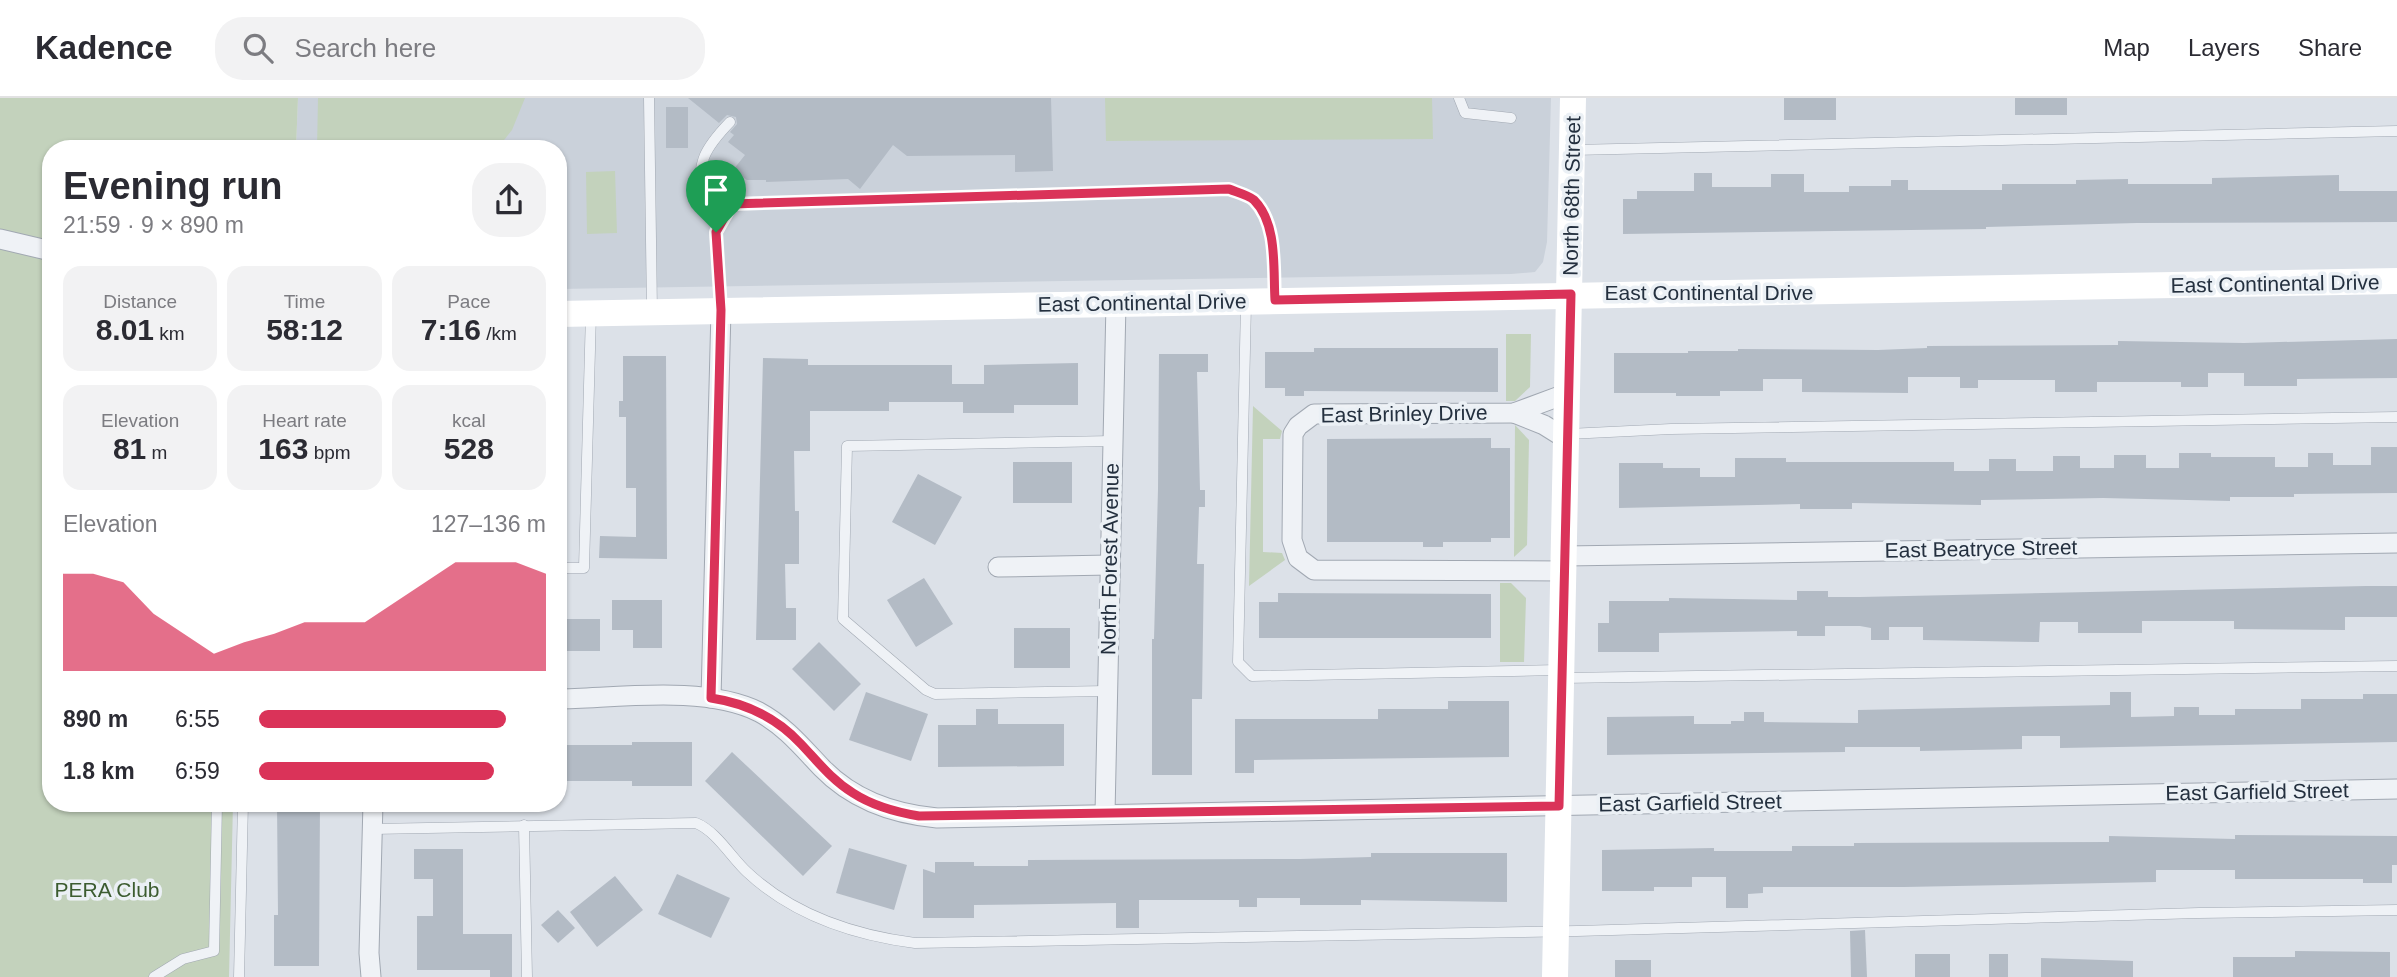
<!DOCTYPE html>
<html lang="en">
<head>
<meta charset="utf-8">
<style>
  :root { --surface:#fff; --page:#f2f2f3; --text:#2b2b33; --muted:#7c7c81; --line:#e1e1e2; --accent:#da3359 }
  body { margin:0; font-family:Arial,sans-serif; background:var(--page); color:var(--text); height:100vh; display:flex; flex-direction:column; font-size:26px; white-space:nowrap }
  * { box-sizing:border-box; margin:0 }
  p { font-size:23px; color:var(--muted) }
  .icon { flex:none; width:38px; height:38px; fill:none; stroke:currentColor; stroke-width:2; stroke-linecap:round; stroke-linejoin:round }
  .map { position:relative; flex:1; overflow:hidden }
  .details { position:absolute; left:42px; top:42px; width:525px; height:672px; display:flex; flex-direction:column; background:var(--surface); border-radius:28px; box-shadow:0 2px 5px #0004 }
  .details>* { flex:none }
  .pin { position:absolute; display:grid; place-items:center; width:60px; height:60px; color:#fff; margin:-72px -30px; border-radius:50% 50% 50% 0; rotate:-45deg; box-shadow:0 0 7px #0007 }
  .pin .icon { rotate:45deg }
  .round { display:grid; place-items:center; flex:none; width:74px; height:74px; border-radius:28px; background:var(--page) }
  .overview { display:flex; align-items:center; justify-content:space-between; height:119px; padding:0 21px }
  h1 { font-size:38px; font-weight:600; line-height:52px }
  .stats { display:grid; grid-template-columns:repeat(3,1fr); gap:10px; height:119px; padding:7px 21px }
  .stats div { display:grid; align-content:center; border-radius:18px; background:var(--page); text-align:center }
  .stats b { font-size:30px; font-weight:600 }
  .stats small { font-size:19px; font-weight:400 }
  .stats p { font-size:19px }
  .chart { height:196px; padding:14px 21px }
  .chart p { display:flex; justify-content:space-between }
  .chart svg { width:100%; height:126px; margin-top:7px; fill:var(--accent); opacity:.7 }
  ul { padding:0 21px; list-style:none; font-size:23px }
  li { display:grid; grid-template-columns:112px 84px 1fr; align-items:center; height:52px }
  li i { height:18px; border-radius:9px; background:var(--accent) }
  header { display:flex; align-items:center; gap:42px; box-sizing:border-box; height:98px; padding:0 35px; background:var(--surface); border-bottom:2px solid var(--line) }
  header strong { font-size:33px }
  nav { display:flex; gap:38px; margin-inline-start:auto; font-size:24px }
  .search { width:490px; height:63px; background:var(--page); display:flex; align-items:center; gap:18px; box-sizing:border-box; padding:0 24px; border-radius:28px; color:var(--muted); font-size:26px }
  .map>svg:first-child { display:block }
  .built { fill:#cad1da }
  .green { fill:#c3d2bc }
  .building { fill:#b3bbc5 }
  .lines { fill:none; stroke-linecap:round; stroke-linejoin:round }
  .lane-casing { stroke:#a1a8b2; stroke-width:11 }
  .street-casing { stroke:#a1a8b2; stroke-width:21 }
  .lane { stroke:#eff2f6; stroke-width:10 }
  .street { stroke:#eff2f6; stroke-width:19 }
  .secondary { stroke:#fff; stroke-width:26 }
  .route-casing { stroke:#fff; stroke-width:14 }
  .route { stroke:#da3359; stroke-width:9 }
  .labels { text-anchor:middle; stroke-width:7; stroke-linejoin:round; paint-order:stroke }
  .street-label { font-size:21px; fill:#24303f; stroke:#ebf0f5 }
  .park-label { font-size:21px; fill:#3c5c30; stroke:#ebf0f5 }
</style>
</head>
<body>
<header>
<strong>Kadence</strong>
<div class="search"><svg class="icon" aria-label="search" viewBox="0 0 24 24"><circle cx="10" cy="10" r="6"/><path d="M15 15l6 6"/></svg>Search here</div>
<nav><a>Map</a><a>Layers</a><a>Share</a></nav>
</header>
<div class="map">
<svg width="2397" height="879" viewBox="0 0 2397 879">
  <rect width="100%" height="100%" fill="#dce1e8"/>
  <polygon class="built" points="298,0 1551,0 1547,144 1543,164 1535,174 1511,176 558,191 558,51 296,51"/>
  <g class="green">
    <polygon points="0,0 298,0 296,51 51,51 51,705 233,705 229,879 0,879"/>
    <polygon points="318,0 525,0 512,32 497,51 317,51"/>
    <polygon points="1105,0 1432,0 1433,41 1106,43"/>
    <polygon points="615,73 617,135 587,136 586,74"/>
    <polygon points="1506,236 1531,236 1530,289 1515,303 1506,303"/>
    <polygon points="1253,308 1282,333 1280,341 1263,341 1263,454 1282,455 1285,462 1249,488"/>
    <polygon points="1515,327 1529,342 1527,447 1514,459"/>
    <polygon points="1500,485 1511,485 1526,500 1524,564 1500,564"/>
  </g>
  <g class="building">
    <polygon points="688,0 1051,0 1053,73 1015,74 1015,57 907,58 893,47 860,91 848,81 766,84 766,82 747,82 733,72 745,57 728,44 734,37 730,34 737,26 736,19 727,17 719,25"/>
    <rect x="1784" y="0" width="52" height="22"/>
    <rect x="2015" y="0" width="52" height="17"/>
    <rect x="666" y="9" width="22" height="41"/>
    <polygon points="1694,75 1712,75 1712,89 1771,89 1771,76 1804,76 1804,94 1849,94 1849,88 1891,88 1891,82 1908,82 1908,92 2002,92 2002,86 2076,86 2076,82 2128,81 2128,86 2212,86 2212,80 2339,77 2339,93 2397,93 2397,124 2137,125 1986,129 1986,131 1623,136 1623,101 1637,101 1637,93 1694,93"/>
    <polygon points="2397,241 2397,280 2297,281 2297,288 2244,288 2244,275 2208,275 2208,289 2181,289 2181,284 2097,284 2097,294 2055,294 2055,282 1978,282 1978,290 1960,290 1960,279 1908,279 1908,295 1802,294 1802,281 1763,281 1763,293 1720,293 1720,298 1676,298 1676,295 1614,295 1614,255 1688,255 1688,253 1738,253 1738,251 1878,252 1927,250 1927,248 2118,247 2118,243 2244,245"/>
    <polygon points="1314,250 1498,250 1498,294 1304,293 1304,298 1285,298 1285,290 1265,290 1265,254 1314,254"/>
    <polygon points="1159,256 1208,256 1208,274 1197,274 1200,392 1205,392 1205,409 1199,409 1197,466 1204,466 1202,601 1192,601 1192,677 1152,677 1152,541 1154,541 1158,391"/>
    <polygon points="623,258 666,258 667,461 599,460 600,438 636,439 636,390 626,390 626,319 619,319 619,303 623,303"/>
    <polygon points="763,260 808,261 808,267 952,267 952,286 984,286 984,267 1078,265 1078,307 1014,307 1014,315 963,315 963,304 889,304 889,313 810,313 810,353 794,353 795,413 799,413 799,466 785,466 786,510 796,510 796,542 756,542"/>
    <polygon points="1491,340 1491,350 1510,350 1510,440 1491,440 1491,444 1443,444 1443,449 1423,449 1423,444 1327,444 1327,341"/>
    <polygon points="2371,349 2397,349 2397,395 2294,396 2294,399 2230,399 2230,403 2103,400 1981,402 1981,407 1852,405 1852,411 1800,411 1800,406 1619,410 1619,365 1663,365 1663,370 1700,370 1700,379 1735,379 1735,360 1786,360 1786,364 1954,364 1954,373 1989,373 1989,361 2016,361 2016,373 2053,373 2053,358 2080,358 2080,370 2114,370 2114,357 2146,357 2146,370 2179,370 2179,355 2211,355 2211,359 2275,359 2275,369 2308,369 2308,355 2333,355 2333,367 2371,367"/>
    <rect x="1013" y="364" width="59" height="41"/>
    <polygon points="918,376 962,399 935,447 892,424"/>
    <polygon points="924,480 953,526 916,549 887,502"/>
    <polygon points="2366,488 2397,488 2397,519 2345,519 2345,532 2234,531 2234,523 2142,523 2142,535 2078,535 2078,524 2040,524 2039,544 1923,542 1923,529 1889,529 1889,542 1871,542 1871,530 1860,528 1825,528 1825,538 1797,538 1797,533 1659,535 1659,554 1598,554 1598,525 1609,525 1609,503 1669,503 1669,500 1797,502 1797,493 1828,493 1828,499 1860,499"/>
    <polygon points="1278,495 1491,496 1491,540 1259,540 1259,504 1278,504"/>
    <polygon points="612,502 662,502 662,550 633,550 633,532 612,532"/>
    <rect x="558" y="521" width="42" height="32"/>
    <rect x="1014" y="530" width="56" height="40"/>
    <polygon points="819,544 861,586 834,613 792,571"/>
    <polygon points="866,594 928,616 911,663 849,642"/>
    <polygon points="2110,594 2131,594 2131,619 2174,618 2174,609 2199,609 2199,617 2235,617 2235,611 2301,611 2301,601 2363,601 2363,596 2397,596 2397,644 2060,650 2060,638 2022,638 2022,651 1920,653 1920,649 1845,649 1845,654 1607,657 1607,619 1694,618 1694,626 1731,626 1731,623 1744,623 1744,614 1764,614 1764,624 1858,625 1858,612 2110,607"/>
    <polygon points="1448,603 1509,603 1509,659 1254,662 1254,675 1235,675 1235,621 1378,621 1378,611 1448,611"/>
    <polygon points="976,611 998,611 998,626 1064,626 1064,668 938,669 938,627 976,627"/>
    <polygon points="632,644 692,644 692,688 632,688 632,683 558,683 558,647 632,647"/>
    <polygon points="732,654 832,748 803,778 705,683"/>
    <polygon points="277,705 320,705 319,868 274,868 274,817 278,817"/>
    <polygon points="2235,737 2397,738 2397,767 2392,767 2392,785 2363,785 2363,781 2235,781 2235,772 2156,772 2156,784 1904,789 1763,789 1763,795 1748,796 1748,810 1726,810 1726,779 1692,779 1692,789 1654,789 1654,793 1602,793 1602,752 1714,750 1714,753 1792,753 1792,748 1854,748 1854,745 2109,744 2109,738 2235,741"/>
    <polygon points="849,750 907,767 894,812 836,795"/>
    <polygon points="414,751 463,751 463,836 512,836 512,879 490,879 490,872 417,872 417,818 433,818 433,781 414,781"/>
    <polygon points="1371,755 1507,755 1507,804 1361,802 1361,807 1300,807 1300,800 1257,800 1257,809 1239,809 1239,802 1139,802 1139,830 1116,830 1116,805 974,807 974,820 923,820 923,771 935,775 935,764 974,764 974,768 1028,768 1028,762 1300,761 1371,759"/>
    <polygon points="677,776 730,800 711,840 658,816"/>
    <polygon points="615,778 643,812 597,849 570,814"/>
    <polygon points="558,812 575,830 558,845 541,827"/>
    <polygon points="1865,832 1867,879 1851,879 1850,833"/>
    <polygon points="2295,853 2390,854 2390,879 2233,879 2233,859 2295,859"/>
    <rect x="1915" y="856" width="35" height="23"/>
    <rect x="1989" y="856" width="19" height="23"/>
    <polygon points="2041,860 2133,863 2133,879 2041,879"/>
    <rect x="1615" y="862" width="36" height="17"/>
  </g>
  <g class="lines">
    <defs>
      <g id="lane">
        <polyline points="649,0 652,213"/>
        <polyline points="1459,0 1465,15 1511,20"/>
        <polyline points="1573,52 2397,33"/>
        <path d="M723,119L700,100C698,63 704,51 730,24"/>
        <polyline points="1246,206 1238,564 1252,578 1558,572"/>
        <path d="M721,212L716,134L731,106L1229,91C1236,94 1248,96 1254,102C1278,125 1273,171 1275,202"/>
        <polyline points="1568,336 1671,331 2397,319"/>
        <polyline points="558,470 584,470 591,215"/>
        <polyline points="1562,580 2397,568"/>
        <polyline points="1107,593 935,596 926,592 843,521 847,348 1113,343"/>
        <polyline points="524,727 527,879"/>
        <path d="M372,731L696,725C716,733 731,759 747,774C793,817 853,837 915,845L1577,833L2199,815L2397,812"/>
        <polyline points="154,879 183,861 214,853 217,705"/>
        <polyline points="239,879 243,705"/>
      </g>
      <g id="street">
        <polyline points="0,141 51,153"/>
        <polyline points="1514,315 1544,327 1568,342"/>
        <polyline points="1565,458 2397,445"/>
        <polyline points="998,469 1110,467"/>
        <polyline points="1565,473 1314,472 1298,460 1292,442 1293,336 1298,328 1314,316 1514,315 1568,295"/>
        <polyline points="711,600 721,212"/>
        <path d="M558,601C618,600 705,587 759,614C785,628 802,649 822,670C853,702 893,716 937,720L2397,691"/>
        <polyline points="1105,716 1116,205"/>
        <polyline points="371,879 369,855 373,705"/>
      </g>
    </defs>
    <use href="#lane" class="lane-casing"/>
    <use href="#street" class="street-casing"/>
    <use href="#lane" class="lane"/>
    <use href="#street" class="street"/>
    <g class="secondary">
      <polyline points="558,216 2397,183"/>
      <polyline points="1555,879 1573,0"/>
    </g>
  </g>
  <g class="lines">
    <defs>
      <path id="route" d="M1229,91C1236,94 1248,97 1254,102C1278,126 1273,171 1275,202L1571,196L1559,708L919,718C895,714 873,708 853,695C832,682 818,664 801,646C777,620 745,605 711,600L721,212L716,134L732,106Z"/>
    </defs>
    <use href="#route" class="route-casing"/>
    <use href="#route" class="route"/>
  </g>
  <g class="labels">
    <g class="street-label">
      <text transform="translate(1572 98) rotate(-89)" y="7">North 68th Street</text>
      <text transform="translate(2275 186) rotate(-1)" y="7">East Continental Drive</text>
      <text x="1709" y="202">East Continental Drive</text>
      <text transform="translate(1142 205) rotate(-1)" y="7">East Continental Drive</text>
      <text transform="translate(1404 316) rotate(-1)" y="7">East Brinley Drive</text>
      <text transform="translate(1981 451) rotate(-1)" y="7">East Beatryce Street</text>
      <text transform="translate(1110 461) rotate(-89)" y="7">North Forest Avenue</text>
      <text transform="translate(2257 694) rotate(-1)" y="7">East Garfield Street</text>
      <text transform="translate(1690 705) rotate(-1)" y="7">East Garfield Street</text>
    </g>
    <g class="park-label">
      <text x="107" y="799">PERA Club</text>
    </g>
  </g>
</svg>
<div class="pin" style="left:716px;top:134px;background:#1e9e55"><svg class="icon" aria-label="arrive" viewBox="0 0 24 24"><path d="M6 21V4h12l-3 4 3 4H6"/></svg></div>
<section class="details">
<div class="overview"><div><h1>Evening run</h1><p>21:59 · 9 × 890 m</p></div><a class="round"><svg class="icon" aria-label="share" viewBox="0 0 24 24"><path d="M12 15V3M7 8l5-5 5 5M5 13v7h14v-7"/></svg></a></div>
<div class="stats">
<div><p>Distance</p><b>8.01<small> km</small></b></div>
<div><p>Time</p><b>58:12</b></div>
<div><p>Pace</p><b>7:16<small> /km</small></b></div>
</div>
<div class="stats">
<div><p>Elevation</p><b>81<small> m</small></b></div>
<div><p>Heart rate</p><b>163<small> bpm</small></b></div>
<div><p>kcal</p><b>528</b></div>
</div>
<div class="chart"><p><span>Elevation</span>127–136 m</p>
<svg viewBox="0 0 160 44" preserveAspectRatio="none"><path d="M0 44V10L10 10L20 13L30 24L40 31L50 38L60 34L70 31L80 27L90 27L100 27L110 20L120 13L130 6L140 6L150 6L160 10V44z"/></svg>
</div>
<ul>
<li><b>890 m</b>6:55<i style="width:86%"></i></li>
<li><b>1.8 km</b>6:59<i style="width:82%"></i></li>
</ul>
</section>
</div>
</body>
</html>
